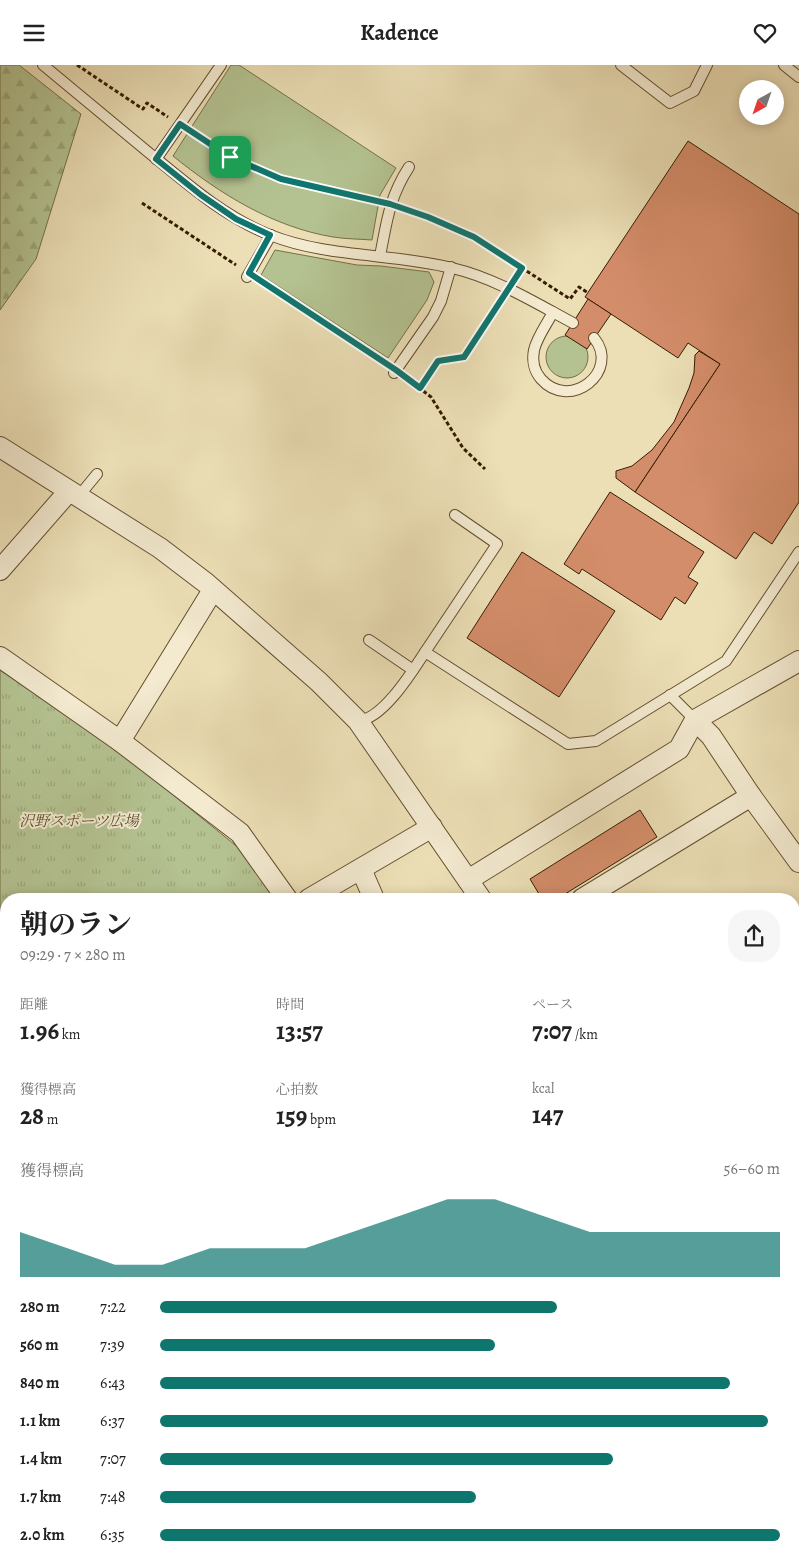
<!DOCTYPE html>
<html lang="ja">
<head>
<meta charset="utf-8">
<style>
  :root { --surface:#fff; --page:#f6f6f6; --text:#222; --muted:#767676; --accent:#0f766e }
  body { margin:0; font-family:Alegreya,"Noto Serif JP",serif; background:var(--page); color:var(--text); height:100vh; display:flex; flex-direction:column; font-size:19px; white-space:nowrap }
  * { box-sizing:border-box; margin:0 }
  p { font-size:16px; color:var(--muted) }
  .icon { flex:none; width:28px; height:28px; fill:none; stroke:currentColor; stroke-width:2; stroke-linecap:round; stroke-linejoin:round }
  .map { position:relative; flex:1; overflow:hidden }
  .drawer { position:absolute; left:0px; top:828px; width:800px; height:669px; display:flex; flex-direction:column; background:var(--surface); border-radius:20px 20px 0 0; box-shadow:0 2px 12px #0003 }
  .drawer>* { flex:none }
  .needle { width:32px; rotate:220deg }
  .controls { position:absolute; left:739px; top:15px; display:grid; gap:10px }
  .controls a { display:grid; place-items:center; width:45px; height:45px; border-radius:50%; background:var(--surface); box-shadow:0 2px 12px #0003; font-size:25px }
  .pin { position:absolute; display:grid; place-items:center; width:42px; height:42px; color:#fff; margin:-21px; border-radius:10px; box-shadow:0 2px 8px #0006 }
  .round { display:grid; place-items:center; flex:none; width:52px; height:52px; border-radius:20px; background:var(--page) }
  .overview { display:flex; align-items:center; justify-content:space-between; height:85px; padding:0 20px }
  h1 { font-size:28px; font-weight:700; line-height:38px }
  .metrics { display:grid; grid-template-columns:repeat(3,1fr); gap:8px; height:85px; padding:5px 20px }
  .metrics div { display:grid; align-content:center }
  .metrics b { font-size:25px; font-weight:700 }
  .metrics small { font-size:14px; font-weight:400 }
  .metrics p { font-size:14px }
  .chart { height:140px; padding:10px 20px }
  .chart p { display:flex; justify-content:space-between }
  .chart svg { width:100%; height:90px; margin-top:5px; fill:var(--accent); opacity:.7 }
  ul { padding:0 20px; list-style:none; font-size:16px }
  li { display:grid; grid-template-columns:80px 60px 1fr; align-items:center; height:38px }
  li i { height:12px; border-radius:6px; background:var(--accent) }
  header { display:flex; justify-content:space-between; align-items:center; height:65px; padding:0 20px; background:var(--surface); font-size:22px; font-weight:700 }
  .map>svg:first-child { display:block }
  .grass { fill:#b4c291; stroke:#757049 }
  .forest { fill:url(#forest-firs); stroke:#757049 }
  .park { fill:url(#park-tufts); stroke:#757049 }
  .building { fill:#d48d6a; stroke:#361d01 }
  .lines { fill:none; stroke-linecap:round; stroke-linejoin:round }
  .service-casing { stroke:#644e2e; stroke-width:12 }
  .minor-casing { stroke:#644e2e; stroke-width:22 }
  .path { stroke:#361d01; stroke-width:3; stroke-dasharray:4 2.5; stroke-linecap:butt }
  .service { stroke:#f3ead0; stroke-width:10 }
  .minor { stroke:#f3ead0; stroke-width:20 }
  .route-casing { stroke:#fff; stroke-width:10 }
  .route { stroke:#0f766e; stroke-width:6 }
  .labels { text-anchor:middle; stroke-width:4; stroke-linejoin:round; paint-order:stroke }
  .park-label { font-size:15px; font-style:italic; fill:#5c4f2c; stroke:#f3ead0 }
</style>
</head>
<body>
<header><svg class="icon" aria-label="menu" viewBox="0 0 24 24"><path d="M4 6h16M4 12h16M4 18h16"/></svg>Kadence<svg class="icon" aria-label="heart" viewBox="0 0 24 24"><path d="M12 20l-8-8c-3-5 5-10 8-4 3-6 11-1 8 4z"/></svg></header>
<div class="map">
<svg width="799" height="1496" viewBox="0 0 799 1496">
  <defs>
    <pattern id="forest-firs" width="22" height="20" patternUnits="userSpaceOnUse" patternTransform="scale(1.25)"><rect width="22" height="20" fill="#b4c291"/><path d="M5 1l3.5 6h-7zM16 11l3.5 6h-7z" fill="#9ba67b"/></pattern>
    <pattern id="park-tufts" width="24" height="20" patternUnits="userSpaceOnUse" patternTransform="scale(1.25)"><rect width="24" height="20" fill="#b4c291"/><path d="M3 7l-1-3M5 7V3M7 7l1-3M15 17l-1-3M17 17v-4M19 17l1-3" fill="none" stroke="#9ba67b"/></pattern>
  </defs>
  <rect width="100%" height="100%" fill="#ecdfb6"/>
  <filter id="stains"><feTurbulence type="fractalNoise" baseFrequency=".004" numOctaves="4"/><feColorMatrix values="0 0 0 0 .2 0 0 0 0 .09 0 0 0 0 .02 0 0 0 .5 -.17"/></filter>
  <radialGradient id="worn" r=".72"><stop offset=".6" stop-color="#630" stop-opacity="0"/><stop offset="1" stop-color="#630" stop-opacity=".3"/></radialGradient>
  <g class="grass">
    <path d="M231,0H239L396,103L380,130L372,175C359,174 346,174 333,172C273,162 220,129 173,91Z"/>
    <polygon points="275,185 357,200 381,201 429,207 434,217 427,235 388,293 261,210"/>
    <circle cx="567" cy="292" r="21"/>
  </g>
  <polygon class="forest" points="0,0 19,0 81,49 36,194 0,245"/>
  <polygon class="park" points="0,605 84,662 156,716 245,788 275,834 6,834 6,1103 0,1097"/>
  <g class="building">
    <polygon points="688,76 799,149 799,437 772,479 754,467 736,494 635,427 720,299 688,278 678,293 585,232"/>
    <polygon points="588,234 611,249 587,284 565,270"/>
    <polygon points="699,286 720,299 635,427 616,413 616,406 632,401 652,385 674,357 689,323 694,308 695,290"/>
    <polygon points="610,427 704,487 688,512 698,518 685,539 675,532 661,555 582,504 579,509 564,499"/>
    <polygon points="522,487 615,546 559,632 467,573"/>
    <polygon points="640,745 657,772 557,834 542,834 530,814"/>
  </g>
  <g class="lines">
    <defs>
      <g id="service">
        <path d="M43,0C78,29 113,58 148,87C186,118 224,152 270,170C328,193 392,188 452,203C495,213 534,237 573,258"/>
        <polyline points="621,0 670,38 694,26 707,0"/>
        <polyline points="784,0 799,12"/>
        <polyline points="156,94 221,0"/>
        <path d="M380,191C387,156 389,133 409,102"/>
        <polyline points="247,212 271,170"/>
        <path d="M553,247C547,259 537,272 534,285C532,295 534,306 541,314C570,347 621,306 594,273"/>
        <polyline points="394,308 433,252 441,236 451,202"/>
        <polyline points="73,426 83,426 97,409"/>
        <polyline points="455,450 497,479 425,587 568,679 596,676 726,596 799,487"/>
        <polyline points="369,575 413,605"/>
        <polyline points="670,630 695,655"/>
        <path d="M358,656C383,654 412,607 425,587"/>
        <polyline points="794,853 799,850"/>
      </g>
      <g id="minor">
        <polyline points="0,382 160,483 206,518 319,617 358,656 481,834"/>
        <polyline points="0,505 69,426"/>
        <polyline points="0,592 120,676 240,768 287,834"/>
        <polyline points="695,655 711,671 751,731 799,797"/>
        <polyline points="120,676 213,525"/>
        <polyline points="361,804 374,834"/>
        <polyline points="468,815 679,684 695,655 799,596"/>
        <polyline points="309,834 432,762"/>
        <polyline points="582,834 751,731"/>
        <polyline points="794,1020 799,1015"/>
        <polyline points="0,1108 6,1114"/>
        <polyline points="794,1268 799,1272"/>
        <polyline points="425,1490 431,1496"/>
      </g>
    </defs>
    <use href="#service" class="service-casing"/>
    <use href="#minor" class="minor-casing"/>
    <g class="path">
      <polyline points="77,0 143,44 147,38 168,52"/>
      <polyline points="194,68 231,92 281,114 376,136"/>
      <polyline points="142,138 236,200"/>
      <polyline points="406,144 428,152 474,172 570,234 579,222 588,228"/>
      <polyline points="262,217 383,297"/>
      <polyline points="408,314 431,332 463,383 485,404"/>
      <polyline points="420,323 439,297 464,292 500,237"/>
    </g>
    <use href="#service" class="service"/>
    <use href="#minor" class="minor"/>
  </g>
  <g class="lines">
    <defs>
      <polygon id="route" points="180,59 230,92 281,114 390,139 428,152 474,172 522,203 464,292 438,296 420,323 396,305 249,208 270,170 236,154 201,130 156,94"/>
    </defs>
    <use href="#route" class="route-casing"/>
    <use href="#route" class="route"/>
  </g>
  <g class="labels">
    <g class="park-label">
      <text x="79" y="761">沢野スポーツ広場</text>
    </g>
  </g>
  <rect width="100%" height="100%" filter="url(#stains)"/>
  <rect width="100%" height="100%" fill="url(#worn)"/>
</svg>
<div class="controls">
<a><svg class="needle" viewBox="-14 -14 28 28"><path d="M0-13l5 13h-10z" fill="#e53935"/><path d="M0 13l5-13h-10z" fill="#767676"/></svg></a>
</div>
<div class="pin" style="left:230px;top:92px;background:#1e9e55"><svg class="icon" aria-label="arrive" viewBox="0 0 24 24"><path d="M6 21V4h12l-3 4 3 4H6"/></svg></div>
<section class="drawer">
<div class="overview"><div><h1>朝のラン</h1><p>09:29 · 7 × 280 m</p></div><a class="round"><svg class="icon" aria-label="share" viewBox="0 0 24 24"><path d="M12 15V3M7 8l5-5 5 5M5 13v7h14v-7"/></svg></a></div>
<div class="metrics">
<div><p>距離</p><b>1.96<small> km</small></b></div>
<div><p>時間</p><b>13:57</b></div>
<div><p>ペース</p><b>7:07<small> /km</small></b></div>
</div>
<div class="metrics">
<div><p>獲得標高</p><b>28<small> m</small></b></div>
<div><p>心拍数</p><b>159<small> bpm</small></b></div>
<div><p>kcal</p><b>147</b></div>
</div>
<div class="chart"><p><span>獲得標高</span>56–60 m</p>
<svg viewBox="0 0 160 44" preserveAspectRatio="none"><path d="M0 44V22L10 30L20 38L30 38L40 30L50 30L60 30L70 22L80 14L90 6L100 6L110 14L120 22L130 22L140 22L150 22L160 22V44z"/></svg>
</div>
<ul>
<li><b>280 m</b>7:22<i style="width:64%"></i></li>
<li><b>560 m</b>7:39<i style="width:54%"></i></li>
<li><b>840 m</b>6:43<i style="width:92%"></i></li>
<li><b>1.1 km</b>6:37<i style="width:98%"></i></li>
<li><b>1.4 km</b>7:07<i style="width:73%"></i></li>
<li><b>1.7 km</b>7:48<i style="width:51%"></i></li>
<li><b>2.0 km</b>6:35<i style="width:100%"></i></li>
</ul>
</section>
</div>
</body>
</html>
